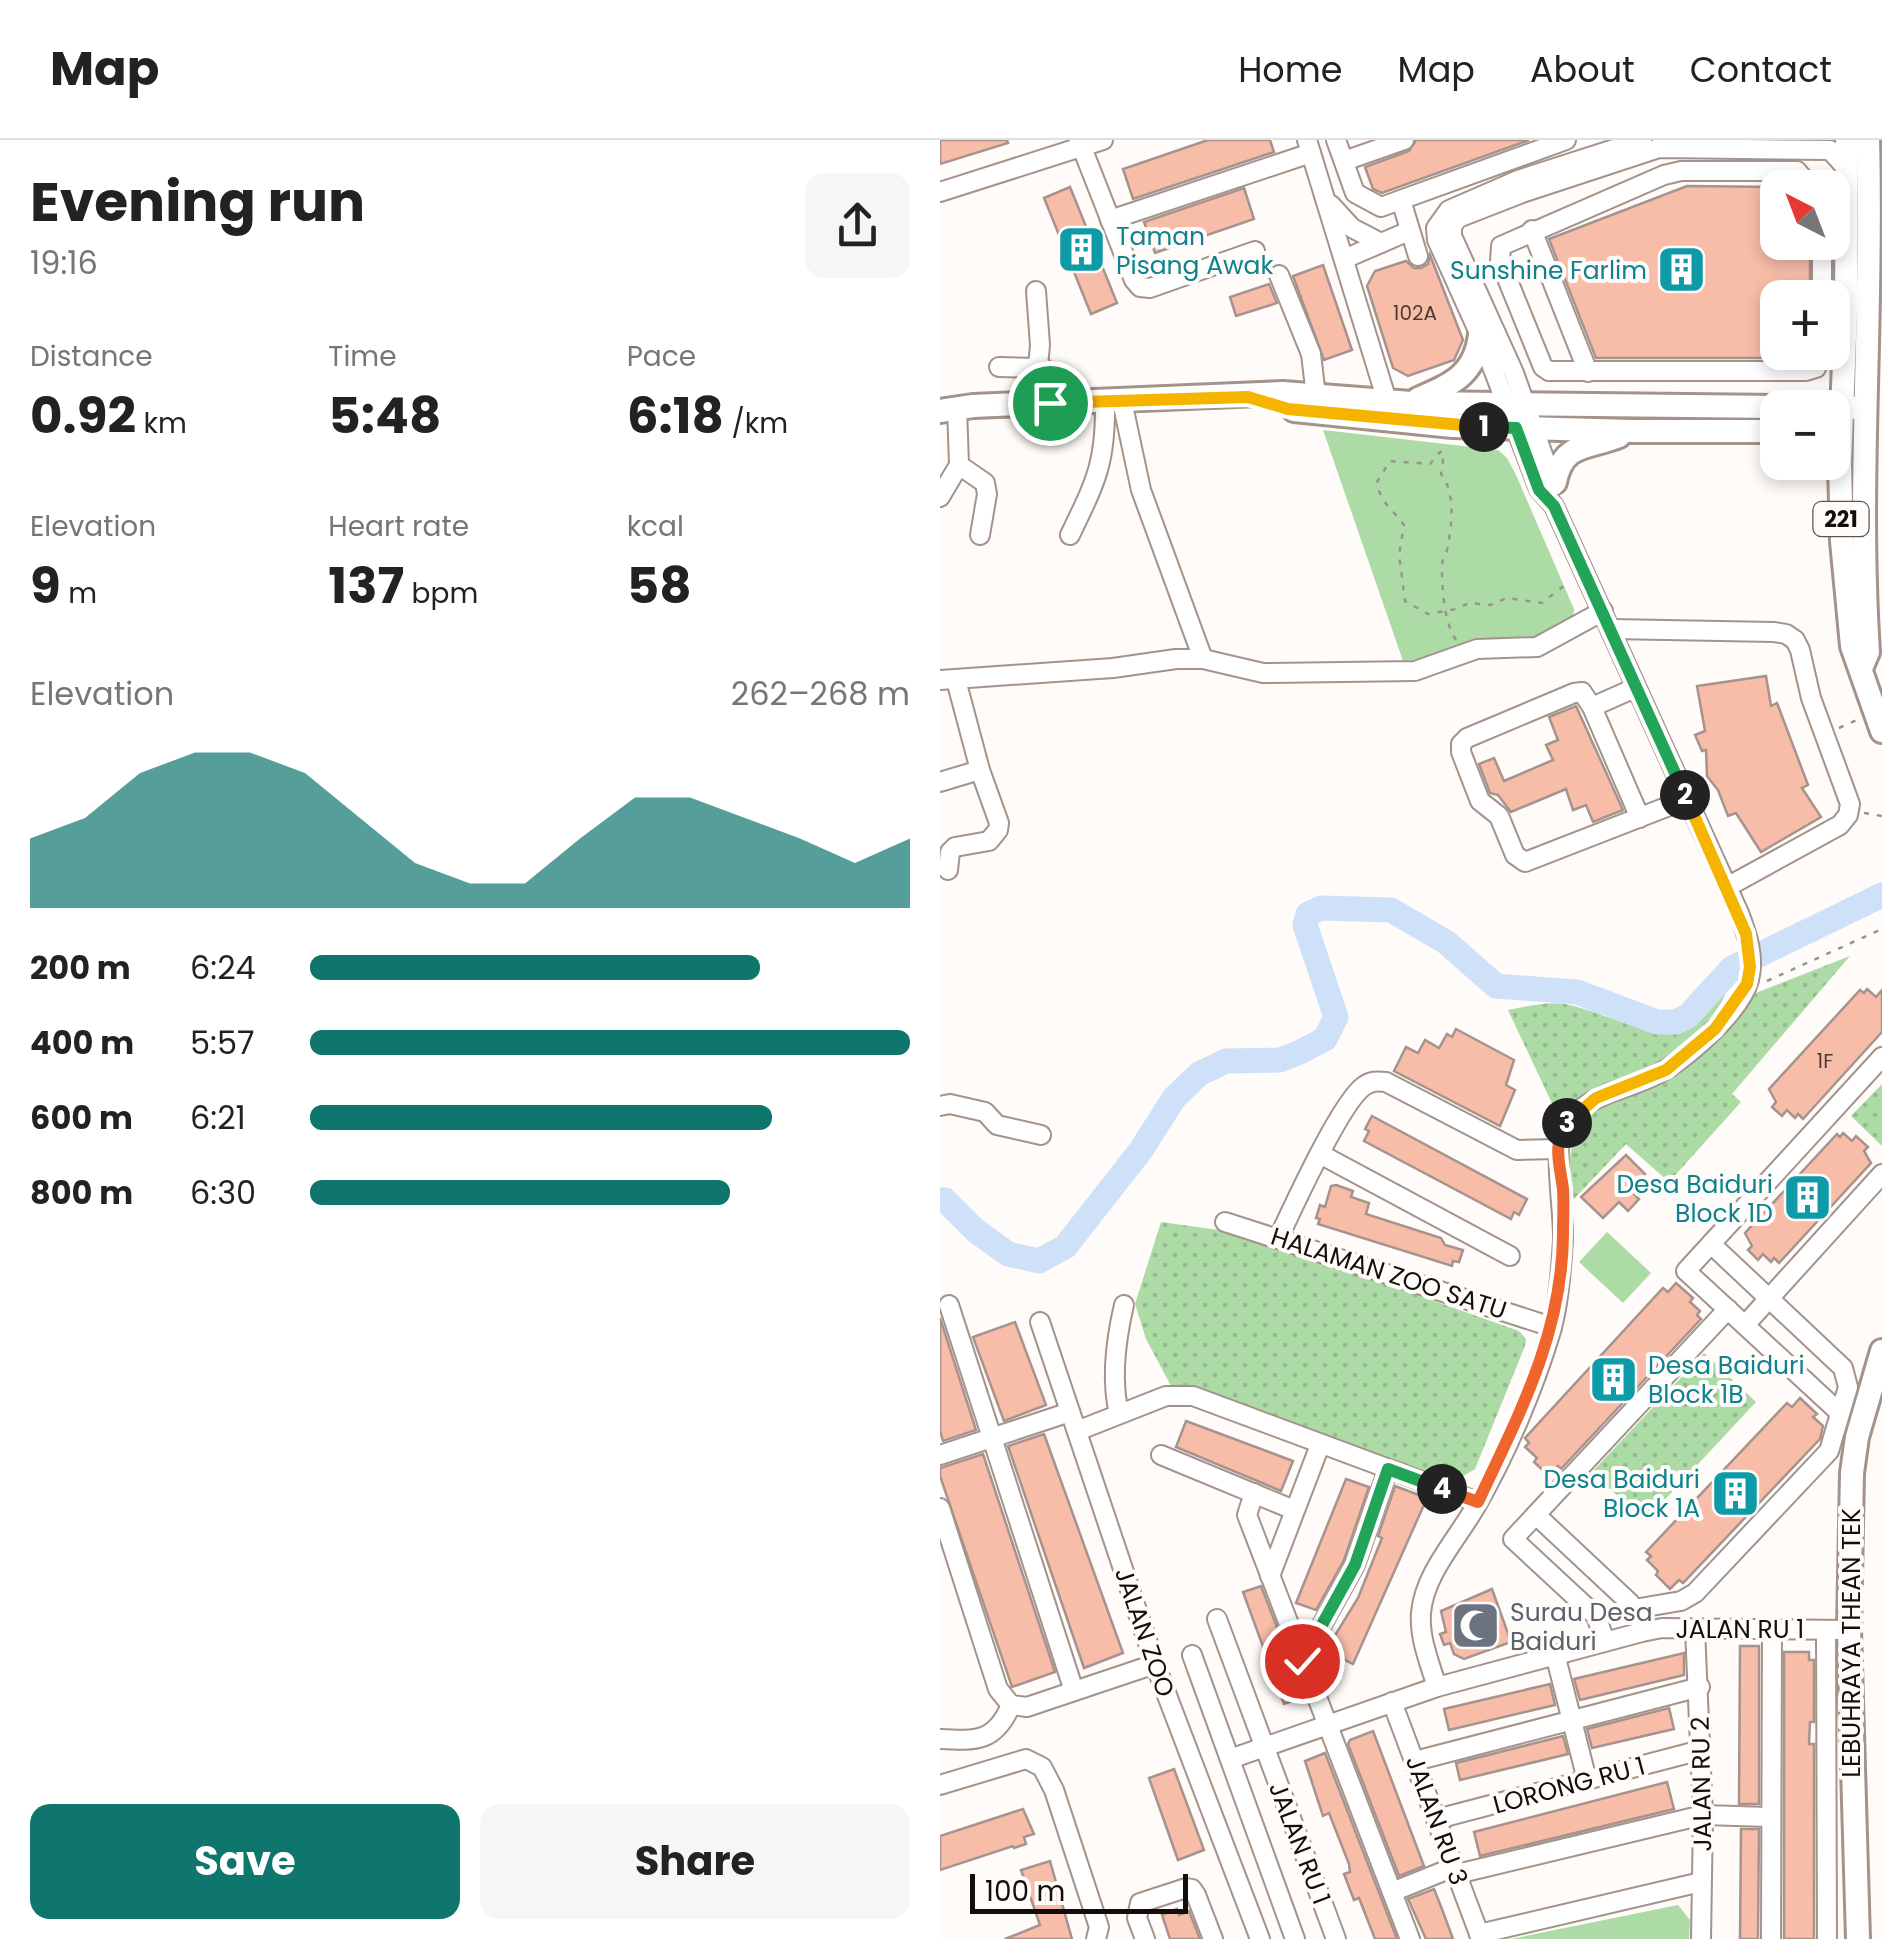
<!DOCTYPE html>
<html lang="en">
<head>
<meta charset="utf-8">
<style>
  :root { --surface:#fff; --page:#f6f6f6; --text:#222; --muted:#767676; --line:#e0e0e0; --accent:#0f766e }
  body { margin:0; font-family:Poppins,sans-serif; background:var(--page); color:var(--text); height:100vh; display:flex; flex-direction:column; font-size:38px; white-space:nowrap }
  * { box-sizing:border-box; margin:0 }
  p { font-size:32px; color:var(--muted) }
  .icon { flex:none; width:55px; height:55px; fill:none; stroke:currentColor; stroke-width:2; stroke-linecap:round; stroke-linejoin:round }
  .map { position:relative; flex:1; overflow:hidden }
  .drawer { display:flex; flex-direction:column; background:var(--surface); width:940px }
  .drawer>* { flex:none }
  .needle { width:65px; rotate:318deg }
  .tools { position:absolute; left:820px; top:30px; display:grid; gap:20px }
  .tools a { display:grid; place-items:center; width:90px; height:90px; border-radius:20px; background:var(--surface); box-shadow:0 5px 15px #0003; font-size:50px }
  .scale { position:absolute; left:30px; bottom:25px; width:218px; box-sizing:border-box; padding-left:10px; border:5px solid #130e0a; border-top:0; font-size:28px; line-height:35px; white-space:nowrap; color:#130e0a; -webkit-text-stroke:8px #fefbf9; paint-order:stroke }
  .pin { position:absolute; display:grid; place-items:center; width:85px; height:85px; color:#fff; margin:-42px; border:5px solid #fff; border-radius:50%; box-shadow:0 2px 10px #0007 }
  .km { position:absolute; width:50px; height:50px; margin:-25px; border-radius:50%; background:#222; color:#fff; font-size:28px; line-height:50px; text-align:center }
  .round { display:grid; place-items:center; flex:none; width:105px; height:105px; border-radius:20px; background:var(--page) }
  .overview { display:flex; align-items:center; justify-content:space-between; height:170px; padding:0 30px }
  h1 { font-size:55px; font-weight:700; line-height:75px }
  .metrics { display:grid; grid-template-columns:repeat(3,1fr); gap:15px; height:170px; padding:10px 30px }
  .metrics div { display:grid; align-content:center }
  .metrics b { font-size:50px; font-weight:700 }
  .metrics small { font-size:28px; font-weight:400 }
  .metrics p { font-size:28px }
  .chart { height:280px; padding:20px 30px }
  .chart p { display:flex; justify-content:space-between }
  .chart svg { width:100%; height:180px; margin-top:10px; fill:var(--accent); opacity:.7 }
  .action { display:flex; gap:20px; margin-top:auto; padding:20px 30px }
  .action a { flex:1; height:115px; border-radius:20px; background:var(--accent); color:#fff; font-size:40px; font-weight:700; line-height:115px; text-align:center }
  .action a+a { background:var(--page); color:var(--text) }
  ul { padding:0 30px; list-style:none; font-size:32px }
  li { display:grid; grid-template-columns:160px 120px 1fr; align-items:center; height:75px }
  li i { height:25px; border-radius:12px; background:var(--accent) }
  header { display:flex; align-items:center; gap:60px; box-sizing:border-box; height:140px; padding:0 50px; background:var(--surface); border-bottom:2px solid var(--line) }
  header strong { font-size:48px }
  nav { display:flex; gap:55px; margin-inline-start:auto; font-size:35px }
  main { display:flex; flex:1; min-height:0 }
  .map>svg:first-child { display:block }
  .grass { fill:url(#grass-dots) }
  .green { fill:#addba6 }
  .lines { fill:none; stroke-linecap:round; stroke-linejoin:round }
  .river { stroke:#cfe1f8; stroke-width:25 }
  .building { fill:#f7bda8; stroke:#a6938d; stroke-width:2.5 }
  .minor-casing { stroke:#a3938a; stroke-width:22 }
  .major-casing { stroke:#a3938a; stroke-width:28 }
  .path { stroke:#979390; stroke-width:2.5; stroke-dasharray:5 8; stroke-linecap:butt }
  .minor { stroke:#fff; stroke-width:18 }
  .major { stroke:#fff; stroke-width:22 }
  .split-1-casing { stroke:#fff; stroke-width:20 }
  .split-2-casing { stroke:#fff; stroke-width:20 }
  .split-3-casing { stroke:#fff; stroke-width:20 }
  .split-4-casing { stroke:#fff; stroke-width:20 }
  .split-5-casing { stroke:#fff; stroke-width:20 }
  .split-1 { stroke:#f5b400; stroke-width:12 }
  .split-2 { stroke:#22a559; stroke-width:12 }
  .split-3 { stroke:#f5b400; stroke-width:12 }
  .split-4 { stroke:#f0652b; stroke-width:12 }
  .split-5 { stroke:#22a559; stroke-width:12 }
  .labels { text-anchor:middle; stroke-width:8; stroke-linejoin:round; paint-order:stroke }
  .number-label { font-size:20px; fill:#4c3a32 }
  .shield { fill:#fefbf9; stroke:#5a5552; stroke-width:2.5 }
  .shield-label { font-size:22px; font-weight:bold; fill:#130e0a }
  .culture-label { font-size:25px; fill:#0d838f; stroke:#fefbf9; text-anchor:end }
  .street-label { font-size:25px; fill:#130e0a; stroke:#fefbf9 }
  .worship-label { font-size:25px; fill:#5b616d; stroke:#fefbf9; text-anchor:start }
</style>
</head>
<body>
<header>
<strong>Map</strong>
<nav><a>Home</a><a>Map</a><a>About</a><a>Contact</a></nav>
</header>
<main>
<section class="drawer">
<div class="overview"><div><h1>Evening run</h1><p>19:16</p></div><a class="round"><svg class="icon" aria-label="share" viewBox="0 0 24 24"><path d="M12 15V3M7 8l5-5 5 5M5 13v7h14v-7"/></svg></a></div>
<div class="metrics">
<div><p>Distance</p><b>0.92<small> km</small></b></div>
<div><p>Time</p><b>5:48</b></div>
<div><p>Pace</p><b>6:18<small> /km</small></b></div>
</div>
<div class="metrics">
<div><p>Elevation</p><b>9<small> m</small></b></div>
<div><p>Heart rate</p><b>137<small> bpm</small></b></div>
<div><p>kcal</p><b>58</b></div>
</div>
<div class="chart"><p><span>Elevation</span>262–268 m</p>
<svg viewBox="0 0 160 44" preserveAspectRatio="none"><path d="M0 44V27L10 22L20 11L30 6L40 6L50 11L60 22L70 33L80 38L90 38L100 27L110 17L120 17L130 22L140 27L150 33L160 27V44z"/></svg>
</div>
<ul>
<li><b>200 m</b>6:24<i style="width:75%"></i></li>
<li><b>400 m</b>5:57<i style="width:100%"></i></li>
<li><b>600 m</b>6:21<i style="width:77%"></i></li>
<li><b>800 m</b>6:30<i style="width:70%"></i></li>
</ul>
<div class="action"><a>Save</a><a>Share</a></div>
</section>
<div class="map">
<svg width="942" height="1799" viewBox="0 0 942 1799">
  <defs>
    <pattern id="grass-dots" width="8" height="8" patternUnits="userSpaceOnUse" patternTransform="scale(2.5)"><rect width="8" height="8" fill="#addba6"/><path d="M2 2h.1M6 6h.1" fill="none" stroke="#94bb8e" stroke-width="1.8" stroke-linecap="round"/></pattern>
  </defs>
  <rect width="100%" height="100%" fill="#fefbf9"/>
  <g class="grass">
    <polygon points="910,816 792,954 801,962 729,1042 686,1004 633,1060 629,1020 634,998 647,973 660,964 718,946 772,900 816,853"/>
    <path d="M783,839C783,842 785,851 785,854C778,879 729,917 706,928C674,944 644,949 617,974L568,870C586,867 606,861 625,864C663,871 703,898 743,890Z"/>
    <polygon points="942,944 942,1006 911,976"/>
    <polygon points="221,1082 301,1093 579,1191 586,1199 585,1206 535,1329 517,1340 509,1340 258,1251 231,1246 206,1199 195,1164"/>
    <polygon points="764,1213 816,1262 705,1381 652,1332"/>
  </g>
  <g class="green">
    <polygon points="383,290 558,310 567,318 576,335 634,469 633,479 602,497 542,499 481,519 463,521"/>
    <polygon points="667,1092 711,1133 683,1163 639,1122"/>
    <polygon points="738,1765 750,1780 749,1799 571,1799"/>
  </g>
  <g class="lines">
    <polyline class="river" points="0,1060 5,1060 36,1091 68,1114 99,1121 125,1107 201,1010 234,958 259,934 286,921 340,920 360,912 385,899 396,877 365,785 368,774 381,768 451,770 506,802 556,846 637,852 717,882 736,882 748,876 792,828 942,755"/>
  </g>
  <g class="building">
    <polygon points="0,0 67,0 68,3 0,24"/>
    <polygon points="268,0 330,0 334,12 193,59 183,29"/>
    <polygon points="476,0 589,0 442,53 433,49 425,27 469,11"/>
    <polygon points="747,46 838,47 838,102 870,102 870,158 838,158 838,218 656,218 609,99"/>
    <polygon points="130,47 177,163 151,174 104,58"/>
    <polygon points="304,48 314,79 215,113 204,82"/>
    <polygon points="490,115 523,200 514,220 468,236 453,228 427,146 435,131 466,121 474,128 481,128 488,124"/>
    <polygon points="383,125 412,210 384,220 353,136"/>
    <polygon points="329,144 337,163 296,176 290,157"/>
    <polygon points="826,536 831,566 837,563 868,645 862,648 881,677 821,712 796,673 788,676 778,650 767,636 766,610 762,611 755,595 765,591 757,546"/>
    <polygon points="636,566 683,670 653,682 646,665 633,670 626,649 571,672 558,655 550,653 539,624 554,618 564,641 613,620 606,605 618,600 609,577"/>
    <polygon points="927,849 936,857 942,850 942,892 863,979 858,974 855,978 847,970 842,976 832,967 836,962 829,949 920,850 924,853"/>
    <polygon points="516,889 574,920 566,945 575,950 560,986 454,931 466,907 478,913 485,900 499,908 507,894 512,897"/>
    <polygon points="432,976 587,1059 579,1075 574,1072 571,1079 424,1001 429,991 425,989"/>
    <polygon points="903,993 912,1001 916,996 928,1007 924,1011 931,1023 839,1123 834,1118 831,1122 823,1114 818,1120 808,1110 812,1106 805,1093 897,994 900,997"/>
    <polygon points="686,1015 705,1034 690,1050 699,1059 688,1071 679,1062 663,1078 641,1057"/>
    <polygon points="396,1045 413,1051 411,1057 429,1063 426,1074 501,1098 505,1105 523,1110 519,1122 513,1121 512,1126 378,1084 380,1079 376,1078 380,1065 385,1067 391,1046"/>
    <polygon points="736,1143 753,1158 750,1162 760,1171 757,1175 761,1179 621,1329 618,1326 609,1336 594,1322 597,1318 585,1307 589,1303 585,1298 723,1148 728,1152"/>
    <polygon points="0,1178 36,1290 3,1301 0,1291"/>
    <polygon points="75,1182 106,1265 64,1281 33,1197"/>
    <polygon points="860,1258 877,1274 873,1277 883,1286 880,1299 743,1443 739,1440 730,1449 716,1435 718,1431 707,1420 711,1416 706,1412 847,1263 852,1267"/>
    <polygon points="246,1281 353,1321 341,1351 236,1307"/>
    <polygon points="104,1294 183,1513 144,1528 68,1306"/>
    <polygon points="43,1314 115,1532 72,1547 0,1336 0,1328"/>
    <polygon points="406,1339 429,1347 404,1420 376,1470 356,1463"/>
    <polygon points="455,1346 487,1358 413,1524 386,1510 418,1458 442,1398 438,1396"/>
    <polygon points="321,1446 364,1557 344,1564 303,1452"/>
    <polygon points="552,1449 571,1502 524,1519 514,1514 510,1503 504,1505 500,1494 506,1492 501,1471"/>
    <polygon points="800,1506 819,1506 819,1664 799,1664"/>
    <polygon points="844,1512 869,1512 869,1520 874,1520 874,1582 870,1582 869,1604 874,1604 874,1799 844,1799"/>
    <polygon points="744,1513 744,1535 640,1560 634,1539"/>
    <polygon points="610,1544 615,1565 509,1590 504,1569"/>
    <polygon points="729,1568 734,1589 652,1608 647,1589"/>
    <polygon points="433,1591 484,1726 459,1736 408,1604 410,1600"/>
    <polygon points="623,1596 628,1614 520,1640 516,1623"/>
    <polygon points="385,1613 457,1799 435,1799 419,1758 414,1760 404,1734 410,1732 409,1724 389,1673 383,1676 365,1621"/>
    <polygon points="234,1629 264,1710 238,1720 209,1638"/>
    <polygon points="727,1642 734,1669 540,1716 534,1692"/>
    <polygon points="83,1669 94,1694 84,1697 86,1704 74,1708 73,1706 0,1730 0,1696"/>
    <polygon points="801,1689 819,1689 818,1799 800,1799"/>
    <polygon points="110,1721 132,1799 65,1799 100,1785 81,1730"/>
    <polygon points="494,1749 502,1769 513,1799 486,1799 468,1759"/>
    <polygon points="237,1769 239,1775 249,1771 260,1799 230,1799 222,1775"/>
  </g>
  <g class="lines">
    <defs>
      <g id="minor">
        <polyline points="139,0 194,140 200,147 210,148 315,111"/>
        <polyline points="367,0 447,261"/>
        <polyline points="396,0 415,53 441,67 626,0"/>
        <polyline points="404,21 464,0"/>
        <polyline points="871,48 857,31 741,31 724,35 561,106 560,121 603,227 609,231 866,231 876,228 881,212"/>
        <polyline points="0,52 163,0"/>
        <polyline points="461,60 478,116"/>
        <polyline points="391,65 412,88 441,103"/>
        <polyline points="170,80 371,13"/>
        <polyline points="592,90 648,232"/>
        <polyline points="404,119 469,91"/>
        <polyline points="339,135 371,214 376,256"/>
        <polyline points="96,151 100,205 98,226"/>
        <polyline points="882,158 882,102"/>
        <polyline points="59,227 103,228 113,263"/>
        <polyline points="182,261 201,350 263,519"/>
        <polyline points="19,325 45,343 47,354 40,395"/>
        <polyline points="614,346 574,233 512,96 512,86 518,78 582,53 719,8 890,10 908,30"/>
        <polyline points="0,357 19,325 17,268"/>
        <path d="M130,395C156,341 166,323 165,261"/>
        <polyline points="671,489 834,492 846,494 855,500 860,510 871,558 910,664 908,675 900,685 787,747"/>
        <polyline points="0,540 173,528 236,519 263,519 323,533 475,531 537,509 597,507 663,471"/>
        <polyline points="652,567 695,548"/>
        <polyline points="0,642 40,630"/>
        <polyline points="700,678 652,567 642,552 634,553 527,598 521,604 521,612 540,661 559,676 575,715 585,722 747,659"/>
        <polyline points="8,730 10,712 15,707 49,701 58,690 59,683 40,630 16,540"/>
        <polyline points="0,966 10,964 45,972 57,985 101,995"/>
        <polyline points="380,1014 570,1116"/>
        <polyline points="285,1082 612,1187"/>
        <path d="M339,1097C353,1067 401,962 424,946C431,941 437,941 446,942L577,1010L616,1009"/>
        <polyline points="9,1165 134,1551"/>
        <polyline points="100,1182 215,1524 320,1799"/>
        <polyline points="805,1185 942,1034"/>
        <polyline points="900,1273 746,1131 942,917"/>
        <path d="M179,1274C171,1240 176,1199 184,1165"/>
        <polyline points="137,1291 226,1256 253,1256 538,1362"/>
        <polyline points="0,1315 130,1272"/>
        <polyline points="221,1315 354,1370"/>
        <polyline points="314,1353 307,1375 470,1799"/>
        <polyline points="0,1368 58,1549 71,1565 87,1567 215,1524"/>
        <polyline points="596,1375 690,1463 697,1477"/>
        <polyline points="330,1436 380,1305"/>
        <polyline points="694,1469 741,1461 755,1453 889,1311 908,1247 903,1228 771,1104"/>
        <polyline points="277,1479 396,1799"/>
        <polyline points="755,1489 763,1675 761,1799"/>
        <polyline points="886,1490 887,1799"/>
        <polyline points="665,1501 656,1476 573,1399 788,1169"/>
        <polyline points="615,1514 647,1640"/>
        <polyline points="252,1515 355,1799"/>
        <polyline points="362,1521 415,1425 448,1329"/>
        <path d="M497,1547C490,1524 479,1498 481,1473C484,1434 518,1398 536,1366C566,1314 594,1248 611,1191C619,1163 621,1129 623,1100C624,1072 612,1007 624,988C644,954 682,952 714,936C744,921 800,873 809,840C815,817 807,794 799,773L614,366L599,349L540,195L497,100L496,88L509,70L578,40L702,0"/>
        <polyline points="452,1562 541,1799"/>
        <path d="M0,1599C37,1601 55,1602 71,1565"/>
        <polyline points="290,1619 497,1547 702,1492 722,1488 909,1490"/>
        <polyline points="475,1621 760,1547"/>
        <polyline points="0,1645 86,1619 102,1627 114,1650 159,1787 156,1799"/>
        <polyline points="497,1679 761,1610"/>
        <polyline points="517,1734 763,1675 830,1677"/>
        <polyline points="452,1752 514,1727"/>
        <polyline points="539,1794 761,1742"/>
        <polyline points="205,1799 197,1778 200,1763 246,1748 252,1749 256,1755 273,1799"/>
        <polyline points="831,1799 832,1489"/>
      </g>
      <g id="major">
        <polyline points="907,0 906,171 900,324 902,401 912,506 942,591"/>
        <path d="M478,259C512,244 535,235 540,195"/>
        <polyline points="354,270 513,286 692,291 838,291"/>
        <polyline points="0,271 33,266 343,253 471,263 925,268"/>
        <path d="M615,342C623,302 647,309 679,296"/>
        <path d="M922,526L928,512C917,342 933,171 928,0"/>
        <polyline points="918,1799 909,1490 912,1333 917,1297 942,1211"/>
      </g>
    </defs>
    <use href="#minor" class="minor-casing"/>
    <use href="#major" class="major-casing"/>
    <g class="path">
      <path d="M516,500C503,480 502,447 502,425C503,416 505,417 507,410C512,387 516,352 501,334L504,313L500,312L490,324L450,321L437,342C440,363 452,368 464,385L459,415L465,461L488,474L516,469L529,463L550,465L567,458L602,463L625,445"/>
      <polyline points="899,588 919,579"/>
      <polyline points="924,673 942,676"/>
      <polyline points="827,841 942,789"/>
    </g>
    <use href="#minor" class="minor"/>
    <use href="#major" class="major"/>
  </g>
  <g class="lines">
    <defs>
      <polyline id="split-1" points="110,263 308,257 348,269 544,287"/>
      <polyline id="split-2" points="544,287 576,288 599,350 614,366 745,655"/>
      <polyline id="split-3" points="627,983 656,958 726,930 775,889 807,844 810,827 806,794 745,655"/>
      <path id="split-4" d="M502,1349L538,1362C579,1274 622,1195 623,1095C623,1080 624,1064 623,1049C620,1025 612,1005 627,983"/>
      <polyline id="split-5" points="362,1521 415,1425 448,1329 502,1349"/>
    </defs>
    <use href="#split-1" class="split-1-casing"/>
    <use href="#split-2" class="split-2-casing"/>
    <use href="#split-3" class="split-3-casing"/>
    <use href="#split-4" class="split-4-casing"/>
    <use href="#split-5" class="split-5-casing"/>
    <use href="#split-1" class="split-1"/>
    <use href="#split-2" class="split-2"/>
    <use href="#split-3" class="split-3"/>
    <use href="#split-4" class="split-4"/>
    <use href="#split-5" class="split-5"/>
  </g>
  <defs>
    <symbol id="building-square" viewBox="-11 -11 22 22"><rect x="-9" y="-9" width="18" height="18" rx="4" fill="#0f9aa8" stroke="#fefbf9"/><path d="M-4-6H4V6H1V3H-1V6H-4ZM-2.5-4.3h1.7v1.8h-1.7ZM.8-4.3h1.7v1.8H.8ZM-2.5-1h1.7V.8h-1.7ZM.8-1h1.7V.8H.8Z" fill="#fff"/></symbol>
    <symbol id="mosque-square" viewBox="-11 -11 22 22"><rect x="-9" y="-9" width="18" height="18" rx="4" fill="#6b7280" stroke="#fefbf9"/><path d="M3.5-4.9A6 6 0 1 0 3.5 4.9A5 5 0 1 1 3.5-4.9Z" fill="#fff"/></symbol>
  </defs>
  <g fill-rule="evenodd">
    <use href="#building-square" x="114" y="82" width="55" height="55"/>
    <use href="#building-square" x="714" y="102" width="55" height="55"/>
    <use href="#building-square" x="840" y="1030" width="55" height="55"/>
    <use href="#building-square" x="646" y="1212" width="55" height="55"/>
    <use href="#building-square" x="768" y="1326" width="55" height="55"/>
    <use href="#mosque-square" x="508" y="1458" width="55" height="55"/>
  </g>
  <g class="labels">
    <g class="number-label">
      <text x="475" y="180">102A</text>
      <text x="885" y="928">1F</text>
    </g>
    <rect class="shield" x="873.5" y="362" width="55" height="34" rx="8"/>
    <g class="shield-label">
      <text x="901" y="387">221</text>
    </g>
    <g class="culture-label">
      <text x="176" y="105" text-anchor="start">Taman<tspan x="176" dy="29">Pisang Awak</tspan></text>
      <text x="707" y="139">Sunshine Farlim</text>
      <text x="833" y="1053">Desa Baiduri<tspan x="833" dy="29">Block 1D</tspan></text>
      <text x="708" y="1234" text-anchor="start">Desa Baiduri<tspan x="708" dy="29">Block 1B</tspan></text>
      <text x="760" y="1348">Desa Baiduri<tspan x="760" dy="29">Block 1A</tspan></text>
    </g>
    <g class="street-label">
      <text transform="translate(449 1133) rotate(18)" y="9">HALAMAN ZOO SATU</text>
      <text x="800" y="1498">JALAN RU 1</text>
      <text transform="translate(205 1492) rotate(71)" y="9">JALAN ZOO</text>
      <text transform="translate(911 1503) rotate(-90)" y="9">LEBUHRAYA THEAN TEK</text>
      <text transform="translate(761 1644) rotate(-91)" y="9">JALAN RU 2</text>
      <text transform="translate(629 1645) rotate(-15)" y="9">LORONG RU 1</text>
      <text transform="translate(497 1680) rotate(70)" y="9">JALAN RU 3</text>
      <text transform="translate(360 1703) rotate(69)" y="9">JALAN RU 1</text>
    </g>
    <g class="worship-label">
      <text x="570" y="1481">Surau Desa<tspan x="570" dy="29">Baiduri</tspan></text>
    </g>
  </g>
</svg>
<div class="tools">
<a><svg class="needle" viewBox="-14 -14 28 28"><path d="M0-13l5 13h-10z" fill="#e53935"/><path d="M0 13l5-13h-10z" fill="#767676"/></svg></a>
<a>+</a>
<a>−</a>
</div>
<div class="scale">100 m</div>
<div class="pin" style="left:110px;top:263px;background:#1e9e55"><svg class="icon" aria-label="arrive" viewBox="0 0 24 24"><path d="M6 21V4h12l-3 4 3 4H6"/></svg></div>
<div class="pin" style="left:362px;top:1521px;background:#d93025"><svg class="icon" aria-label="check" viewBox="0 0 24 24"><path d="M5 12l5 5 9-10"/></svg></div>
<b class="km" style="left:544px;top:287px">1</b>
<b class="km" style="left:745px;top:655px">2</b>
<b class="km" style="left:627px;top:983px">3</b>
<b class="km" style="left:502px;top:1349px">4</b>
</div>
</main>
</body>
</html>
